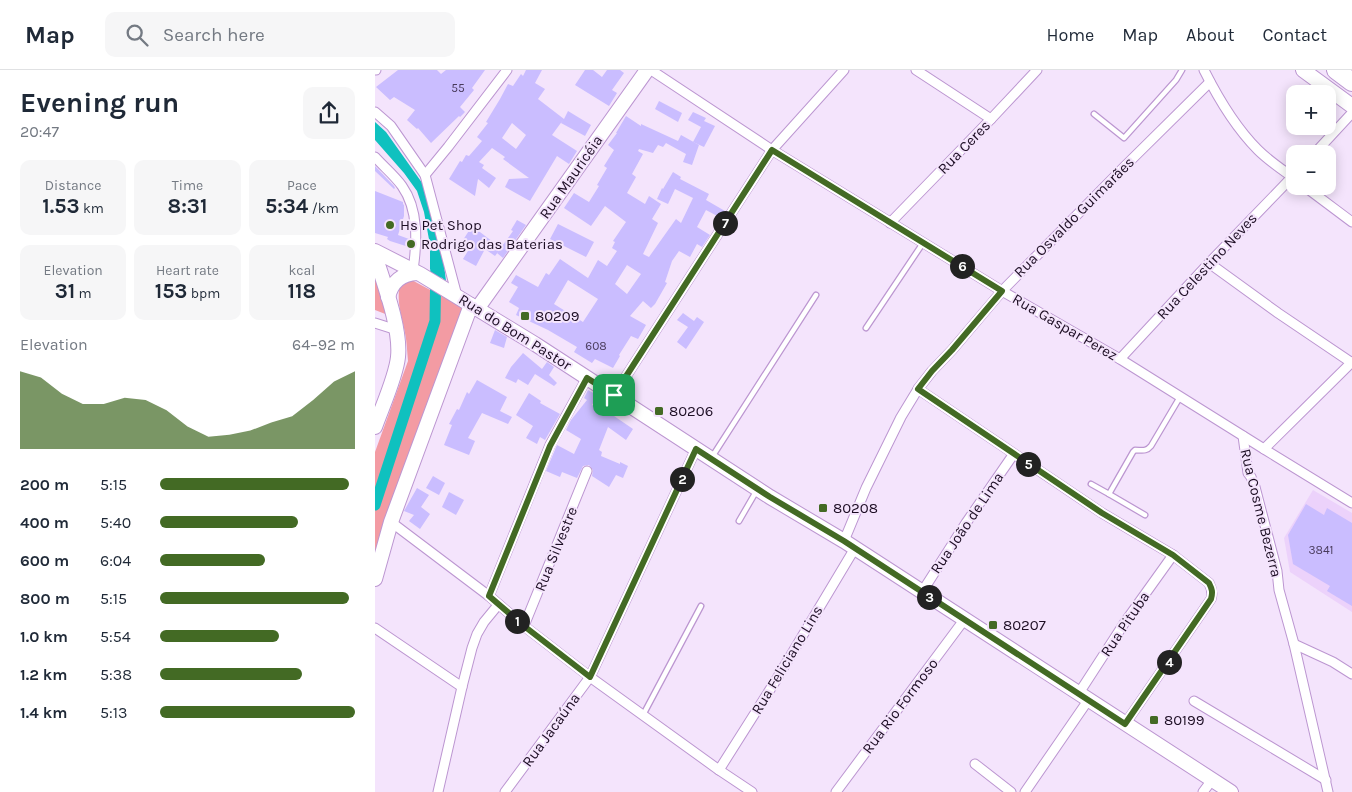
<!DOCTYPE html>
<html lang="en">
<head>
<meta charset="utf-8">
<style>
  :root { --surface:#fff; --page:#f6f6f7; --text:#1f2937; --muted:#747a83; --line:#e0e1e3; --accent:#436a24 }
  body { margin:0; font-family:Karla,sans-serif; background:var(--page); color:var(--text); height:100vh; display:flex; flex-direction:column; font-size:19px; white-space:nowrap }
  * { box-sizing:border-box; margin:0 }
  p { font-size:16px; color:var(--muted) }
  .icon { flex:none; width:28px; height:28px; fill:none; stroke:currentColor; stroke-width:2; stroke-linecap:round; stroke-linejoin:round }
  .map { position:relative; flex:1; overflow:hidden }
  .panel { display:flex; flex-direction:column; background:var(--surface); width:375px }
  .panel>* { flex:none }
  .tools { position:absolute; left:911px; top:15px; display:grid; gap:10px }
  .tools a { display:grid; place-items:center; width:50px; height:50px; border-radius:10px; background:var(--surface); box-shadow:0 2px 12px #0003; font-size:25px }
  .pin { position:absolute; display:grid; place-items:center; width:42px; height:42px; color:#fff; margin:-21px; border-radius:10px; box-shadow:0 2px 8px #0006 }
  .km { position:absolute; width:25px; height:25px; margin:-12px; border-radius:50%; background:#222; color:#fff; font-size:14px; line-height:25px; text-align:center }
  .round { display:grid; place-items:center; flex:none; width:52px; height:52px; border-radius:10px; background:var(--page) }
  .summary { display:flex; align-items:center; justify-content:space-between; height:85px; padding:0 20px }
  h1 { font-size:28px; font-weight:700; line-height:38px }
  .figures { display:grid; grid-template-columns:repeat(3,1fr); gap:8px; height:85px; padding:5px 20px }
  .figures div { display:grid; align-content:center; border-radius:10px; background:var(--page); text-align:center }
  .figures b { font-size:21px; font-weight:700 }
  .figures small { font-size:14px; font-weight:400 }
  .figures p { font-size:14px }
  .chart { height:140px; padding:10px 20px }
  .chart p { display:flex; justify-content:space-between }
  .chart svg { width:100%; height:90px; margin-top:5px; fill:var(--accent); opacity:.7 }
  ul { padding:0 20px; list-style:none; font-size:16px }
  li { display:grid; grid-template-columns:80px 60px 1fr; align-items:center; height:38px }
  li i { height:12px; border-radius:6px; background:var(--accent) }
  header { display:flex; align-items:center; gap:30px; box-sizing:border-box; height:70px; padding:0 25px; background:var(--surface); border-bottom:1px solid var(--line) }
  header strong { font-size:24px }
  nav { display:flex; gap:28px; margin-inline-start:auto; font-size:18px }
  .search { width:350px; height:45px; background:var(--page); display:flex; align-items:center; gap:12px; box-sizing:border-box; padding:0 18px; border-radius:10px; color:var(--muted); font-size:19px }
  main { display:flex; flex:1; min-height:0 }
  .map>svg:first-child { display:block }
  .built { fill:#ecd2fb }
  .green { fill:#f39ba3 }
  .water { fill:#0fc1bf }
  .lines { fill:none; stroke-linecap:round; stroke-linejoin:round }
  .canal { stroke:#0fc1bf; stroke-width:11 }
  .building { fill:#cabdff; fill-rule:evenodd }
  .lane-casing { stroke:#bc96d1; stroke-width:7 }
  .street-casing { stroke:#bc96d1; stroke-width:11 }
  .secondary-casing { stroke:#bc96d1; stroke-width:16 }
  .highway-casing { stroke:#bc96d1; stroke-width:20 }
  .lane { stroke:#fff; stroke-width:4.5 }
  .street { stroke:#fff; stroke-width:9 }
  .secondary { stroke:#fff; stroke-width:14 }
  .highway { stroke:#fff; stroke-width:18 }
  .route-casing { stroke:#fff; stroke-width:10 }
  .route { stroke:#436a24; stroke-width:6 }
  .poi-dot { fill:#436a24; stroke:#f4e4fc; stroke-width:2 }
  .labels { text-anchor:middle; stroke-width:4; stroke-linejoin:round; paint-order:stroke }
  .number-label { font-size:12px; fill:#483a5b }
  .street-label { font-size:15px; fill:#1d0e24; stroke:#f4e4fc }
  .poi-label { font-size:15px; fill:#1d0e24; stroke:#f4e4fc; text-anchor:start }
</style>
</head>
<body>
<header>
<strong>Map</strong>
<div class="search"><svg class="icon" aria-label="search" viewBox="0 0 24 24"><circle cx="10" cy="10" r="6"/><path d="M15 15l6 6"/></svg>Search here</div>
<nav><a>Home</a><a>Map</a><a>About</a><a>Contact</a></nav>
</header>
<main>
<section class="panel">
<div class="summary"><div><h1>Evening run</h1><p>20:47</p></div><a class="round"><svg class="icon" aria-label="share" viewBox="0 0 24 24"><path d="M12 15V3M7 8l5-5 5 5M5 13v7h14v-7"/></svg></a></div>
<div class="figures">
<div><p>Distance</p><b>1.53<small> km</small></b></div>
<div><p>Time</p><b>8:31</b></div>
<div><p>Pace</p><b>5:34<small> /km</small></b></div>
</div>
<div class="figures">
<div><p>Elevation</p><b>31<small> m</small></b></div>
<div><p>Heart rate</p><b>153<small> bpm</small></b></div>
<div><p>kcal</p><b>118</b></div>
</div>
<div class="chart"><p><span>Elevation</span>64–92 m</p>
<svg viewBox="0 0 160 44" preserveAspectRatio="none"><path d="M0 44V6L10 9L20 17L30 22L40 22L50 19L60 20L70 25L80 33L90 38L100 37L110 35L120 31L130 28L140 20L150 11L160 6V44z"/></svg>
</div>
<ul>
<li><b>200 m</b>5:15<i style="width:97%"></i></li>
<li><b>400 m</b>5:40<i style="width:71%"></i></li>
<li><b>600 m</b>6:04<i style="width:54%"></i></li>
<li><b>800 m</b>5:15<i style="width:97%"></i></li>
<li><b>1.0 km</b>5:54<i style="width:61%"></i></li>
<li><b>1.2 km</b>5:38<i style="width:73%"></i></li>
<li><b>1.4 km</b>5:13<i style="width:100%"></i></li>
</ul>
</section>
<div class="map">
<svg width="977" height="722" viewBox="0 0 977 722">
  <rect width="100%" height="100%" fill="#f4e4fc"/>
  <polygon class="built" points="938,420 977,443 977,542 915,502 909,468"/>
  <g class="green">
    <polygon points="0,183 13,245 0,240"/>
    <path d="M33,208L85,236L89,242L0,493V382L33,291C32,282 32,272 30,263C27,246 21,232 25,215Z"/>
  </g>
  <polygon class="water" points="0,52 11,62 50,117 66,171 71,211 55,199 55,175 49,142 42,121 29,103 0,70"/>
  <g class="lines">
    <polyline class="canal" points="0,435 60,251 61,189"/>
  </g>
  <g class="building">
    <polygon points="23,0 62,0 66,4 71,0 110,0 97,18 99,20 85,37 90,42 85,47 84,46 56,73 43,58 42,59 32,50 40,40 19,27 15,30 1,17"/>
    <path d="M151,0H167L160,13L170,19L163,29L189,49L193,41L216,55L210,66L186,53L188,50L177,65L202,81L194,94L182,86L155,131L130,117L134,109L154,108L128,89L130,87L117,78L104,92L109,95L107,98L121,108L114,118L103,109L100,126L74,109L85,91L87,92L91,85L94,86L107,71L102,67L113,53L111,52L125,29L133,14L138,16L146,4L148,6ZM137,53L151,65L141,79L127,68Z"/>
    <polygon points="210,0 218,0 227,7 232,0 245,0 249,3 237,20 242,23 234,36 200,15"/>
    <polygon points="284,31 307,43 303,52 280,39"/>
    <polygon points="318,42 331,48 329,51 340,56 329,77 318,72 326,57 313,50"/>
    <path d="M251,46L266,56V54L303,71L306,65L324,75L317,95L308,92L311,84L291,73L288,77L283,75L278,83L264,79L263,81L268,84L257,104L261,107L252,123L270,134L274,126L286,134L277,149L283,153L268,184L274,187L301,149L306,153L318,128L300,119L293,134L282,129L287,118L288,119L298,102L306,107L305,109L334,124L331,130L350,141L346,148L331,140L322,157L335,165L327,177L322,174L315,187L304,181L297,191L290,212L292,213L280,234L276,238L268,231L255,246L271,255L263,269L256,266L244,285L245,286L238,298L220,289L217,293L199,282L202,277L173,260L141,245L144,238L134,232L143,217L136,213L141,205L163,217L171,203L174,205L185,189L213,208L223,190L232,196L242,181L237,178L240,172L238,171L251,152L230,136L216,156L189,138L199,123L214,132L224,116L222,115L232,98L229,96L239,80L233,75L242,63H241ZM252,195L266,204L252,224L240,214ZM193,210L223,229L208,252L179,234Z"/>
    <polygon points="0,96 19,116 20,118 19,119 0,101"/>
    <polygon points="0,121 28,132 28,134 29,135 29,146 23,165 34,169 34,177 15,171 12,169 13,167 0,163"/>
    <polygon points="142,150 151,155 128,188 122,183 138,161 136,160"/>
    <polygon points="183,154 219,172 211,187 175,169"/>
    <polygon points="97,156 126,178 120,186 110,179 101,196 88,189 96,176 88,170"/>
    <polygon points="308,243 319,251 322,247 329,252 311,279 302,272 313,257 302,250"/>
    <polygon points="120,260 132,267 129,278 115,273"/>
    <polygon points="148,283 167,299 172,292 179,297 174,305 182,313 179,316 160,304 153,315 143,309 141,313 130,308 136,297"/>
    <polygon points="102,310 132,327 125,341 137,347 133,354 107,343 93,368 100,371 94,385 69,375 77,355 74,354 82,339 84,340 92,322 94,324"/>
    <polygon points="213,320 222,325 217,335 239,344 239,346 258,359 251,370 233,357 224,380 227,382 226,386 245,394 245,392 253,396 248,408 241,405 234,417 217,406 218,400 214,395 208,396 202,408 187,402 185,407 171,401 182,375 199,384 206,369 191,360 196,350 212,330 209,328"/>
    <polygon points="154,323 166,331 165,333 185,344 170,370 165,367 162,374 151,368 158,356 141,345"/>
    <polygon points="58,406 70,413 64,425 51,418"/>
    <polygon points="42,418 54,425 46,437 55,444 45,459 34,451 39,445 29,441"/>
    <polygon points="74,422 89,430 81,445 67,437"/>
    <polygon points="931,434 949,445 952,438 977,453 977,536 952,521 955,516 918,494 913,465"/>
  </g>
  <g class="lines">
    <defs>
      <g id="lane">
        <polyline points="719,44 749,68 801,10 807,0"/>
        <polyline points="491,258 548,173"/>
        <polyline points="337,387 441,225"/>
        <polyline points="716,414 734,424"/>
        <path d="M770,445L734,424L758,382L760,380C767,380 771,382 776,376L805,327"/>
        <polyline points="364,451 382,420"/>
        <polyline points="268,645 326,536"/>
      </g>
      <g id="street">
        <polyline points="0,0 1,0"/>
        <polyline points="276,0 397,80 441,107 627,221 745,289 889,379 977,433"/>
        <polyline points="541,0 616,49"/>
        <path d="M829,0C843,28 861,58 883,80C894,91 908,100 920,109"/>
        <polyline points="0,42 16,56 50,105 82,226"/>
        <polyline points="939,84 977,43"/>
        <path d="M0,87C9,97 20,106 27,116C44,140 42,173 38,200"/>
        <polyline points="50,105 73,77 132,0"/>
        <polyline points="929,116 977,152"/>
        <polyline points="515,153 616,49 662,0"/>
        <polyline points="834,193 903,243 977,293"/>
        <polyline points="0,253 22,260"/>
        <polyline points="745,289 834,193 920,104"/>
        <path d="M543,319L727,443L798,485L834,513C837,519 838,523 836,529L750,654"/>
        <polyline points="239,325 397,80 469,0"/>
        <polyline points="868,366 873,403 876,407 880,417 902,501 904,520 919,574 953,722"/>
        <polyline points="889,379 977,292"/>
        <polyline points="16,452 114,526 149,556 215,607 344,700 377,722"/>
        <polyline points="469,471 491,418 526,347 543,319 557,301 577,280 627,221 749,97 835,12"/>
        <polyline points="547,522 591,453 638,385"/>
        <polyline points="114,526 175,375 212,308"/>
        <polyline points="149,556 212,401"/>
        <polyline points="0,558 87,617"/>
        <polyline points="919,574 958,592 977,604"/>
        <polyline points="704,623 750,552 798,485"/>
        <polyline points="819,631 951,710"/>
        <polyline points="600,694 636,722"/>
        <polyline points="344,700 401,610 480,478"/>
        <polyline points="63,722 87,617 97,578 102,564 109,552 123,535"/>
        <polyline points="130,722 215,607 321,379"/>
        <polyline points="461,722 589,550"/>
        <polyline points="650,722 714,629"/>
        <polyline points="828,722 837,710"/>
      </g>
      <g id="secondary">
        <polyline points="928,0 977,36"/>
        <polyline points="0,181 45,204 160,274 395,427 469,471 856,722"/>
        <path d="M0,185C9,214 26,258 23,287C21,307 7,337 0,357"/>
        <path d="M13,227C17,212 26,204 42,203"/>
        <polyline points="102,239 272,0"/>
        <polyline points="0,509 16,452 96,235"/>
      </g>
      <polyline id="highway" points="961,0 977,12"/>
    </defs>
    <use href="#lane" class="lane-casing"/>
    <use href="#street" class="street-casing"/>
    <use href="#secondary" class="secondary-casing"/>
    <use href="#highway" class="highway-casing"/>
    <use href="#lane" class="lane"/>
    <use href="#street" class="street"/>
    <use href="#secondary" class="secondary"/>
    <use href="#highway" class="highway"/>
  </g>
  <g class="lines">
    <defs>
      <path id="route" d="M397,80L627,221L577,280L557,301L543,319L727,443L798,485L834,513C837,519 838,522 836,529L750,654L469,471L395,427L321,379L215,607L149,556L114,526L175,376L212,308L239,325Z"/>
    </defs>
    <use href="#route" class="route-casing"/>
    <use href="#route" class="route"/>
  </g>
  <g class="poi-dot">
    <circle cx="15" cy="155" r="5"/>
    <circle cx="36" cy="174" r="5"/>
    <rect x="145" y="241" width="10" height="10" rx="2.5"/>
    <rect x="279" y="336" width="10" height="10" rx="2.5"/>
    <rect x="443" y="433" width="10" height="10" rx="2.5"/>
    <rect x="613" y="550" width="10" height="10" rx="2.5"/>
    <rect x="774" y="645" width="10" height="10" rx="2.5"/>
  </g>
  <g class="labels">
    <g class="number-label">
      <text x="83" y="22">55</text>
      <text x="221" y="280">608</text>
      <text x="946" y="484">3841</text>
    </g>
    <g class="street-label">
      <text transform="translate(589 77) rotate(-46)" y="5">Rua Ceres</text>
      <text transform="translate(196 107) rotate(-55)" y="5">Rua Mauricéia</text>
      <text transform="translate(699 147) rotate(-45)" y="5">Rua Osvaldo Guimarães</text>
      <text transform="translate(832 196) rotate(-47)" y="5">Rua Celestino Neves</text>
      <text transform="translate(690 257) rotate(30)" y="5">Rua Gaspar Perez</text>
      <text transform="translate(140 262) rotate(32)" y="5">Rua do Bom Pastor</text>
      <text transform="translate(886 443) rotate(76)" y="5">Rua Cosme Bezerra</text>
      <text transform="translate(592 453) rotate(-56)" y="5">Rua João de Lima</text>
      <text transform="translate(181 479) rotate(-68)" y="5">Rua Silvestre</text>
      <text transform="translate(750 554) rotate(-56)" y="5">Rua Pituba</text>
      <text transform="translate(412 590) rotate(-59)" y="5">Rua Feliciano Lins</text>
      <text transform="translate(525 636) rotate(-53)" y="5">Rua Rio Formoso</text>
      <text transform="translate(176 660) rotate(-54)" y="5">Rua Jacaúna</text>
    </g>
    <g class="poi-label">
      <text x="25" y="160">Hs Pet Shop</text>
      <text x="46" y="179">Rodrigo das Baterias</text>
      <text x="160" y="251">80209</text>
      <text x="294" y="346">80206</text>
      <text x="458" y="443">80208</text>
      <text x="628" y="560">80207</text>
      <text x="789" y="655">80199</text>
    </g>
  </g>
</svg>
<div class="tools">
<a>+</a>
<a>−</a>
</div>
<div class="pin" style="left:239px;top:325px;background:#1e9e55"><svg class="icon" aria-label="arrive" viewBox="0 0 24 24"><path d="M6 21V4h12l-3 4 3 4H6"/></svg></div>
<b class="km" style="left:142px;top:551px">1</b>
<b class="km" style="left:307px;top:409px">2</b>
<b class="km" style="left:554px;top:527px">3</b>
<b class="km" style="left:794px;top:592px">4</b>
<b class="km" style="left:653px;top:394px">5</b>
<b class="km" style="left:587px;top:196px">6</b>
<b class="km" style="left:350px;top:153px">7</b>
</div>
</main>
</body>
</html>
